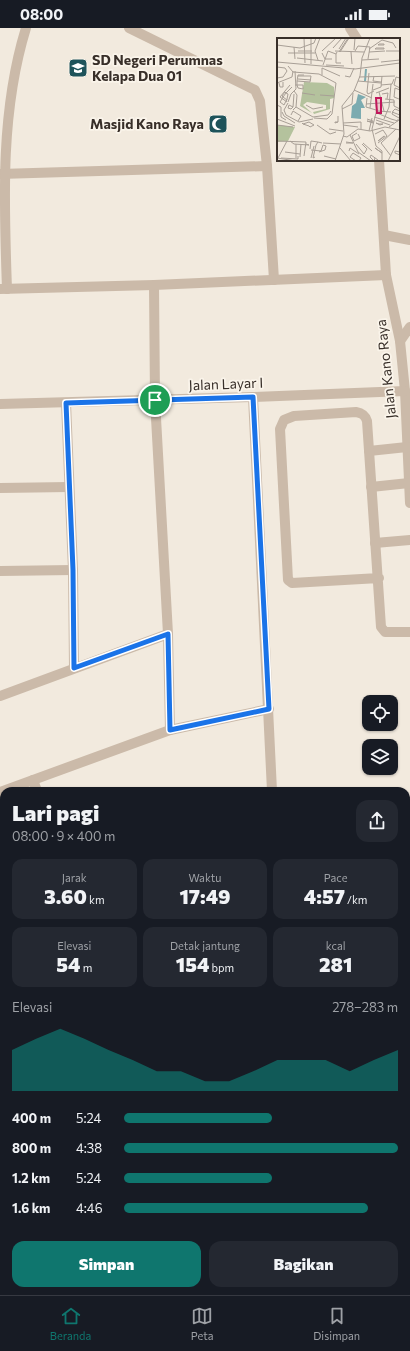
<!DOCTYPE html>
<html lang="id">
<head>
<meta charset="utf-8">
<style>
  :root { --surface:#171b24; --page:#242831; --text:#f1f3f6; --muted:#9ea1a6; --line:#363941; --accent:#0f766e }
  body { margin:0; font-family:Commissioner,sans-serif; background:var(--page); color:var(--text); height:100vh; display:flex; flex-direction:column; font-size:15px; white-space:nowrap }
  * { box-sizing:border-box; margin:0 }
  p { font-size:13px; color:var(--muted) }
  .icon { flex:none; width:22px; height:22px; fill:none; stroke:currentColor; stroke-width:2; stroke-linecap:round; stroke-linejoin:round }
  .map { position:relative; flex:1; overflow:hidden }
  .panel { position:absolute; left:0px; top:759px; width:410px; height:508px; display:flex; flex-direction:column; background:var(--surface); border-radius:12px 12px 0 0; box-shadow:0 1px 3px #0004 }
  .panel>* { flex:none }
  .tools { position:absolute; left:362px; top:667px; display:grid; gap:8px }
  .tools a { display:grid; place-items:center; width:36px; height:36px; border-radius:8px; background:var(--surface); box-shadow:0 1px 3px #0004; font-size:20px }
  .pin { position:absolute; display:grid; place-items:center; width:34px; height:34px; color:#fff; margin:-17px; border:2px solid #fff; border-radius:50%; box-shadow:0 1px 4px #0007 }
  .round { display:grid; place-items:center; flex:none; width:42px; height:42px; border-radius:12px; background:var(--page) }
  .head { display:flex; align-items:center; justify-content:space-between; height:68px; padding:0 12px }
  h1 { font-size:22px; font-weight:800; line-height:30px }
  .figures { display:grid; grid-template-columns:repeat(3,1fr); gap:6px; height:68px; padding:4px 12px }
  .figures div { display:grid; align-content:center; border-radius:10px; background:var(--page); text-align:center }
  .figures b { font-size:20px; font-weight:800 }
  .figures small { font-size:11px; font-weight:400 }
  .figures p { font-size:11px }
  .chart { height:112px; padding:8px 12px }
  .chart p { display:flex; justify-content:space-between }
  .chart svg { width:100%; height:72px; margin-top:4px; fill:var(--accent); opacity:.7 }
  .primary-button { display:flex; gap:8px; margin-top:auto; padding:8px 12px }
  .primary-button a { flex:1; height:46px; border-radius:12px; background:var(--accent); color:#fff; font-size:16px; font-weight:800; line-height:46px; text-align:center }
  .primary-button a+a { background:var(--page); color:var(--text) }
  ul { padding:0 12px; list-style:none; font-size:13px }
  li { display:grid; grid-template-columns:64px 48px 1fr; align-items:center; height:30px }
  li i { height:10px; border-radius:5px; background:var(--accent) }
  .status { display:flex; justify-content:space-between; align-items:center; height:28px; padding:0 20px; background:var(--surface); direction:ltr }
  .status svg { height:11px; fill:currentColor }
  .menu { display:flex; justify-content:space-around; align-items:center; height:56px; border-top:1px solid var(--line); background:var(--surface); font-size:11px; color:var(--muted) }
  .menu a { display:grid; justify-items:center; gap:2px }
  .menu .selected { color:var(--accent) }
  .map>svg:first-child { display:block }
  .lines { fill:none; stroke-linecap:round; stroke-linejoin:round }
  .minor { stroke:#cbbaa9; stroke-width:10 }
  .route-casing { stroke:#fff; stroke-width:8 }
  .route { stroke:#1a73e8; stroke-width:5 }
  .labels { text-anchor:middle; stroke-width:3.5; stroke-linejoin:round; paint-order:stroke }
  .poi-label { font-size:14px; font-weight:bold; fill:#382f29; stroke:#faf4ea; text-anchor:start }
  .street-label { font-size:14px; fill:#382f29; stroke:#faf4ea }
  .inset-river { fill:none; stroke:#7cabb0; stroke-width:2 }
  .inset-road { fill:none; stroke:#a89f96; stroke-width:1 }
  .view { fill:#c2185b; fill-opacity:0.15; stroke:#c2185b; stroke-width:2 }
  .inset-edge { fill:none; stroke:#382f29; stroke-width:2 }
</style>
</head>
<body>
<div class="status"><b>08:00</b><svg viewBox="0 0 49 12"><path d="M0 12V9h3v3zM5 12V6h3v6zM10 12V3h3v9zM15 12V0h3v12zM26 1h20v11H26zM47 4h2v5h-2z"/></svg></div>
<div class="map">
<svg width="410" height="1267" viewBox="0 0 410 1267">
  <rect width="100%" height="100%" fill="#f2eade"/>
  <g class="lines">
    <g class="minor">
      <polyline points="129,0 255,62 260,73 267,138 274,252"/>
      <polyline points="350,0 357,11"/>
      <polyline points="379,132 386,247 400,313 405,363 410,475"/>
      <polyline points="0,146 267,138"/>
      <polyline points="384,207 410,212"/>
      <polyline points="154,257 155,372 168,606 170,702"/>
      <polyline points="0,261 154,257 386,247"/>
      <path d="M7,261C4,174 0,84 26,0"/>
      <polyline points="400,313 410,299"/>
      <polyline points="253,369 272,763"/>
      <polyline points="66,375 73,542 74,640"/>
      <polyline points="0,376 253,369 405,363"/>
      <polyline points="369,423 407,419"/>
      <polyline points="371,459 409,455"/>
      <polyline points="0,460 69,459"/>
      <polyline points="375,515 410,512"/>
      <polyline points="0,543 73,542"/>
      <path d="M379,550L292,555L288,552L280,401L284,392L294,388L356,384C362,385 365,387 367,393L381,599L385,604H410"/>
      <polyline points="0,668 168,606"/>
      <polyline points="33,752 37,763"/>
      <polyline points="0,764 170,702 269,681"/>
      <polyline points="406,778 410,777"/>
      <polyline points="0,888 4,886"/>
      <polyline points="406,911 406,926"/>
      <polyline points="0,986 4,997"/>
      <polyline points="406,1032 410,1029"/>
      <polyline points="406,1158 410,1158"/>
      <polyline points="0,1254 4,1252"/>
      <polyline points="103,1263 104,1267"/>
      <polyline points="185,1267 188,1263"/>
    </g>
  </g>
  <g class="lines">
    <defs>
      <polygon id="route" points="253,369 269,681 170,702 168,606 74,640 73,542 66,375"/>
    </defs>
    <use href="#route" class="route-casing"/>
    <use href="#route" class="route"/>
  </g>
  <defs>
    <symbol id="school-square" viewBox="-11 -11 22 22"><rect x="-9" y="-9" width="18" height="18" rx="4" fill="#1e535a" stroke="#faf4ea"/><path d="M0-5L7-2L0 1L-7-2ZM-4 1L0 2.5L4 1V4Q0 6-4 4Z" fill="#fff"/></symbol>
    <symbol id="mosque-square" viewBox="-11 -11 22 22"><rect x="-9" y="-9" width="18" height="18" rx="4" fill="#1e535a" stroke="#faf4ea"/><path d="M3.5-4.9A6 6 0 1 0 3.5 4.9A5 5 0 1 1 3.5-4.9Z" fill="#fff"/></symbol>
  </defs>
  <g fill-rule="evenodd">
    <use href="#school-square" x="67" y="29" width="22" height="22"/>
    <use href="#mosque-square" x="207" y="85" width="22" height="22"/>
  </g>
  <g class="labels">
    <g class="poi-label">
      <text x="92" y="37">SD Negeri Perumnas<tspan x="92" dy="16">Kelapa Dua 01</tspan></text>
      <text x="204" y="101" text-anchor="end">Masjid Kano Raya</text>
    </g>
    <g class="street-label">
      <text transform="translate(386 341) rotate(-96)" y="5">Jalan Kano Raya</text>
      <text transform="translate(226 356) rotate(-2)" y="5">Jalan Layar I</text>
    </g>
  </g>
  <g transform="translate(277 10)">
    <rect width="123" height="123" fill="#f2eade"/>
    <path d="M27,44L50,45L57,49V60L53,61V71L37,76L36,74L49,71V67L30,64L26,67L35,75L23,68ZM0,87L18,89L11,103L0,104Z" fill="#b4c29d"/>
    <path d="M81,56L89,59L84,62L88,70H84V81L74,80L75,68L79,65Z" fill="#7cabb0"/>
    <path class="inset-river" d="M88,43L89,31"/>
    <path class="inset-road" d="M27,0L28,25M34,0V26M102,6H107V7H101ZM0,7L23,10L37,5L39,0M17,9L18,21M56,10L65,0M99,10H107V11H98ZM62,11L69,0M92,11L105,2L116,5L119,10M77,12L78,0M21,13H35M45,13L59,0M58,13L87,14M78,13L81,8L93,9L91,21M109,13H122M62,14L71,0M63,14L72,0M74,14L75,26M92,14L108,13M11,15H38M45,15L48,21H55M59,16V25H64M20,20L46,23M41,22L38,13L43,0M85,22L102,21M0,24L78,31L123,25M104,24L123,22M46,27L51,13L59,16L60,14M49,27L67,28M11,28L16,34L42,36L59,45M0,29L8,30L10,33L6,39L0,40M92,35L90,54L91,56L97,53M45,37V30L63,38M68,38L73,39L77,30M97,38L96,43L104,44M82,39L118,38M123,40L119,39L117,47L123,50M21,41L34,42M20,43L33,44L34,38H21M81,43L104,45M0,45L15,39L16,33M2,45L3,49H6V44M18,47H26V51L21,50L20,47V43L21,37H27M104,47L115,46L117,41M77,52L95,60M96,52L104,49L105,38M102,54L107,73M25,55L38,57M99,55L112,50M105,56L111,55L110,61M43,57L57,58M90,60L89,69L99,72M108,61L117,62V68L123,71M122,61L117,59L118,50L123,52M10,62L6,59L5,58L8,54L9,55L11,56L10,61V62L9,63L7,67L3,64L5,61L6,59L9,55L15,49M10,64L3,59L13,47M11,64L14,56L19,51L18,33M11,65L7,72L9,77L22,84L36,81M89,66L118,64M99,66L100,75L114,81L121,83V81M0,67L4,69V79L9,82M29,67L36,71L46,69M16,69L12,67L11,70L14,71L16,69L17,56M19,69L36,79M93,70L96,46M65,71L75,66L76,55M100,71L95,91L99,108L105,113V123M16,72L19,69L20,57L17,53M101,73L114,74M5,74L7,78L18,85M115,74L123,77L122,80L115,76L116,73L118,71L123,73M55,76L59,45M14,77L16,73L24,78L21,83M36,79L51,77L54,73M97,79L117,85M37,80L50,81L55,76M0,81L18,88M90,81L96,83V85L90,83L96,84M107,81L112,69L114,46M99,82L113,87M61,84L58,85V84H61V78M25,85L26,86L32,88L33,89L37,87L32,84L26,86M66,85L84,84V91M99,85L102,86H106L103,87ZM0,87L16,89M40,87L53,96L59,94M66,87L81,89M112,89L122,82M52,91L66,93M92,93L95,80M80,95L75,98L77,103L83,100L81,96M98,96L106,92L110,98L101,105M73,97L81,114L94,123M66,98L70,99L81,91L93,93L108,89L123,92M107,98L101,103L108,98M0,103L29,104L27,118M13,103L17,106L32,107L29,106M69,104L76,105H69M46,105L64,106M86,105L95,113M79,106L87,116L90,111L85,106M63,110L74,123M98,110L105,115L98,110M33,111L34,103L41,104M34,112L44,113L46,107M72,113L73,110L82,116M8,114L23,116M42,114L48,112L49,108L46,107M123,114L118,113V115L123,117M47,118L59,121M114,118L104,105L119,91M23,119L24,106M38,119L36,120L39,107L41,104L45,105M0,120L19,123M1,120L10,103M4,120L21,121V118M19,120V106M34,120L37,108M98,120L97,123L93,119L94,117L101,122M58,123L67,96L65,68L77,53L83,38L85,20L93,0M79,123L73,119L76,115L84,120L82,123M111,123L123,98"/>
    <path class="view" d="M99,60H104V75H100Z"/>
    <rect width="123" height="123" class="inset-edge"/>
  </g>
</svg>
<div class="tools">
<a><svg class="icon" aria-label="locate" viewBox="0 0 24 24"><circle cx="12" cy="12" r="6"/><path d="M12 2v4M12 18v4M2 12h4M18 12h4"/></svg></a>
<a><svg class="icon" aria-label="layers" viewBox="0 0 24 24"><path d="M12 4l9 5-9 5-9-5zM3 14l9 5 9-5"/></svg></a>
</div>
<div class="pin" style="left:155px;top:372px;background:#1e9e55"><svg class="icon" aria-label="arrive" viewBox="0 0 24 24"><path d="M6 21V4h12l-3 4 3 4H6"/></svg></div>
<section class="panel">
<div class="head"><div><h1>Lari pagi</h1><p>08:00 · 9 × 400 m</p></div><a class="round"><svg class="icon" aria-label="share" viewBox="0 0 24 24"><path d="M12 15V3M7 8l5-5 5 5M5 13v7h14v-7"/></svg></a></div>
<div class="figures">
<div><p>Jarak</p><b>3.60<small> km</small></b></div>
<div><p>Waktu</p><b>17:49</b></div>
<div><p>Pace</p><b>4:57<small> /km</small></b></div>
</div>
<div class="figures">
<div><p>Elevasi</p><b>54<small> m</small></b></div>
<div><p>Detak jantung</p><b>154<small> bpm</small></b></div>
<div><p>kcal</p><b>281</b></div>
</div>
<div class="chart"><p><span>Elevasi</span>278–283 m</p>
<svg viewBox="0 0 160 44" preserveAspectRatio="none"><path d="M0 44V19L10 12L20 6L30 12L40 19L50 25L60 32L70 32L80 38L90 38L100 32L110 25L120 25L130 25L140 32L150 25L160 19V44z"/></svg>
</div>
<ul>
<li><b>400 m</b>5:24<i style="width:54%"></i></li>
<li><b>800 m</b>4:38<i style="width:100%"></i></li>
<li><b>1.2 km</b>5:24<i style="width:54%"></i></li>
<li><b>1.6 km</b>4:46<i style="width:89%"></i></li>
</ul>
<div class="primary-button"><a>Simpan</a><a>Bagikan</a></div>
</section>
</div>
<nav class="menu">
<a class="selected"><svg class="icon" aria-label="home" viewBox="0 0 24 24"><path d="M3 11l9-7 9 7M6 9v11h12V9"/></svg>Beranda</a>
<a><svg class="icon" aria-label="map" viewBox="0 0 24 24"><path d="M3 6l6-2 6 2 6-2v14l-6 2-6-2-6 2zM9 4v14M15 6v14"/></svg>Peta</a>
<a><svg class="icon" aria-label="saved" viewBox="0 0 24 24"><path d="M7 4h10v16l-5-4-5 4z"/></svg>Disimpan</a>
</nav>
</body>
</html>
